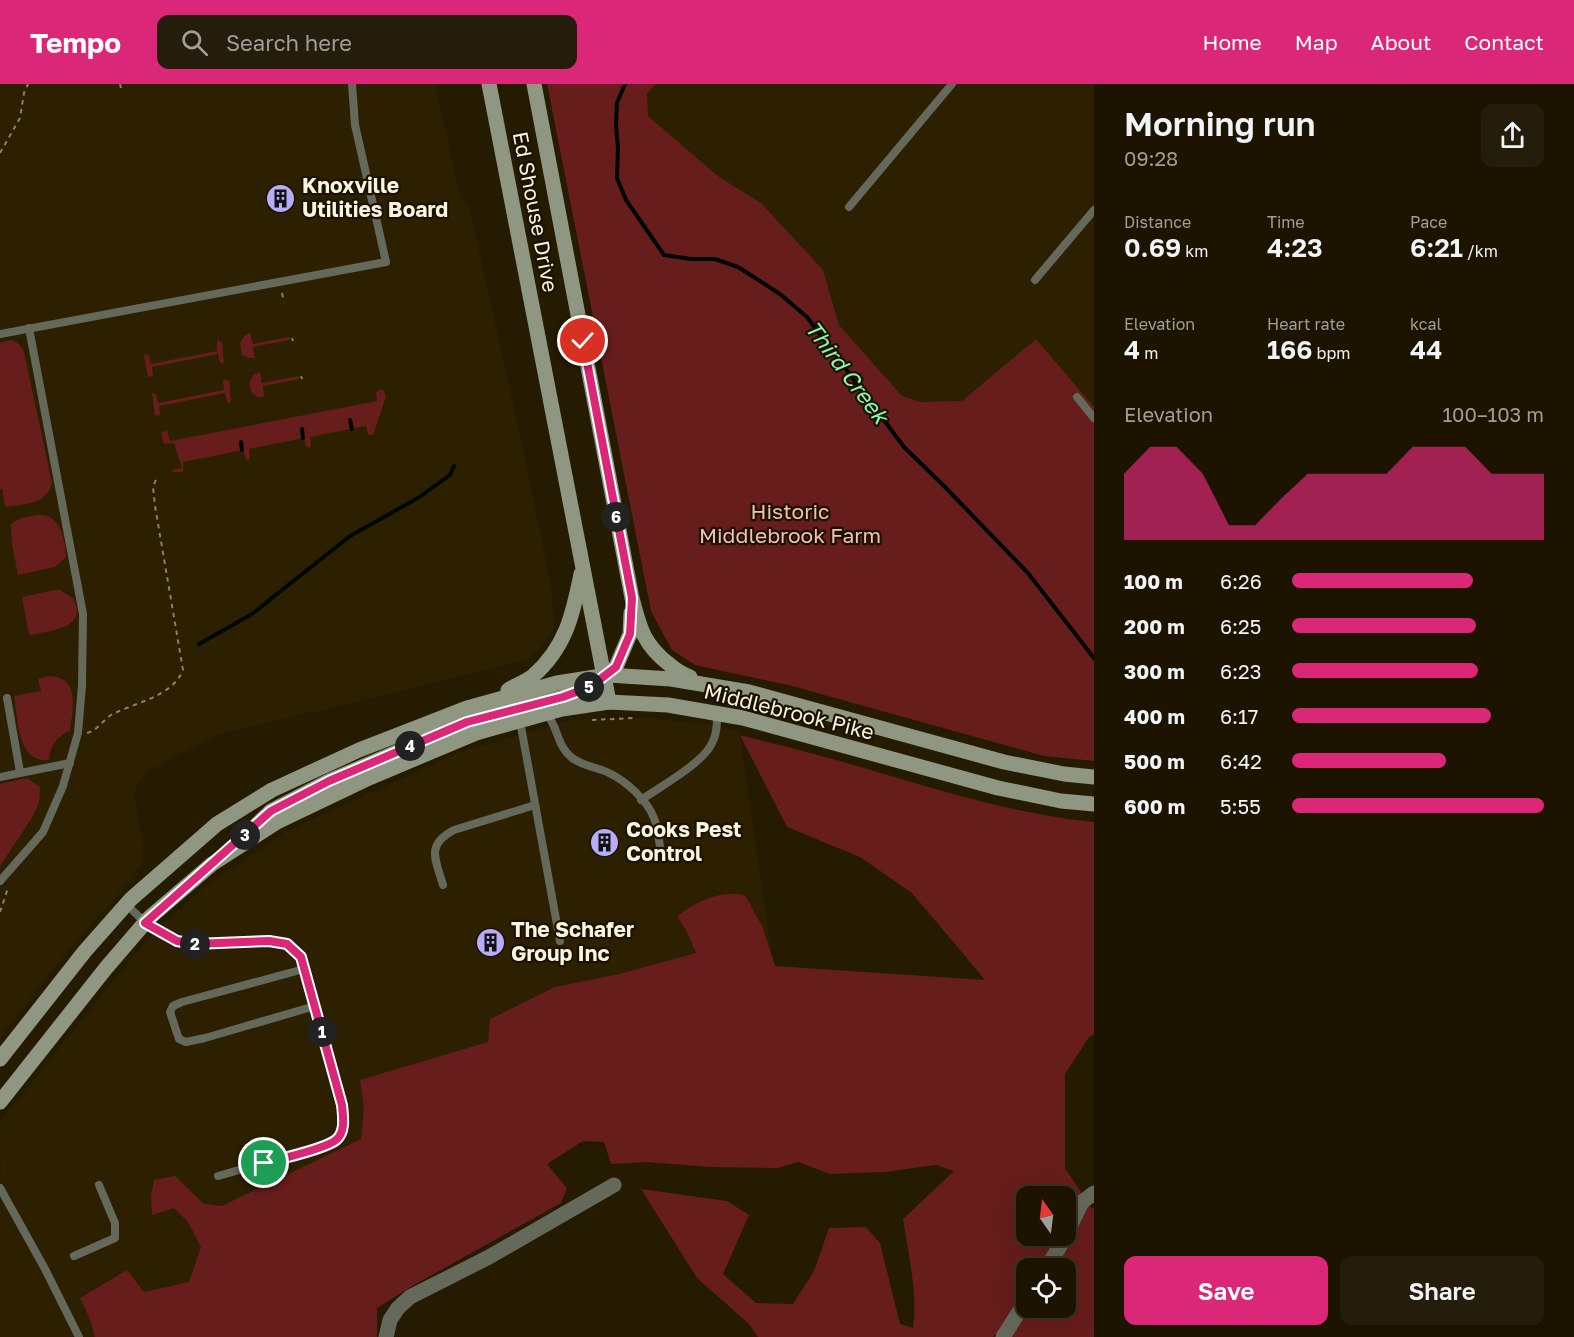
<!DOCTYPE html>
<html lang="en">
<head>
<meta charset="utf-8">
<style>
  :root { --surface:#1c1401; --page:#251d0b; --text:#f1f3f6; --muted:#a09e99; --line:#3a3323; --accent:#db2777 }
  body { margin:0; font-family:"Golos Text",sans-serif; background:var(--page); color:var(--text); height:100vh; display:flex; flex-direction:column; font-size:22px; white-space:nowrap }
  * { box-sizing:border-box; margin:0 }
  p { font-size:20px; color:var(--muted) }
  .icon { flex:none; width:33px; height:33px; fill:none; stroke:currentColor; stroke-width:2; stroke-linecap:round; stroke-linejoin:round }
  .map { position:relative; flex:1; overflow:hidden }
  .panel { display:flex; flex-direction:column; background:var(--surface); width:480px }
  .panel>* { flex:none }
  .needle { width:39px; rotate:346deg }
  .controls { position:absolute; left:1016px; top:1102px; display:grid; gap:12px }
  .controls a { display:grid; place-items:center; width:60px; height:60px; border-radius:12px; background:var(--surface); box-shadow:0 6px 24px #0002,0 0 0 2px var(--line); font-size:30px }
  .pin { position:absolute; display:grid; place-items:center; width:51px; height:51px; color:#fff; margin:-26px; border:3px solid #fff; border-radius:50%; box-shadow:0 2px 6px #0007 }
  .km { position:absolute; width:30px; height:30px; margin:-15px; border-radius:50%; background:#222; color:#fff; font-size:16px; line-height:30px; text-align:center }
  .round { display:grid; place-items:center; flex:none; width:63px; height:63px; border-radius:12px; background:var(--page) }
  .overview { display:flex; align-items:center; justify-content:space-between; height:102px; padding:0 30px }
  h1 { font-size:33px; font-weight:600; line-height:45px }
  .metrics { display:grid; grid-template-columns:repeat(3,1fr); gap:9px; height:102px; padding:6px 30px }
  .metrics div { display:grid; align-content:center }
  .metrics b { font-size:26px; font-weight:600 }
  .metrics small { font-size:16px; font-weight:400 }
  .metrics p { font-size:16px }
  .chart { height:168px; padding:12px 30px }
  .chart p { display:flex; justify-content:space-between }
  .chart svg { width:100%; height:108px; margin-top:6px; fill:var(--accent); opacity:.7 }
  .button { display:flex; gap:12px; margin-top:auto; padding:12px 30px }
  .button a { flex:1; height:69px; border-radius:12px; background:var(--accent); color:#fff; font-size:24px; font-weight:600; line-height:69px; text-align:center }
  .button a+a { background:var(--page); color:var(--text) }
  ul { padding:0 30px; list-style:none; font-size:20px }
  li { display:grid; grid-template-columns:96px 72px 1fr; align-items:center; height:45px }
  li i { height:15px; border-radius:8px; background:var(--accent) }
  header { display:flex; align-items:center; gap:36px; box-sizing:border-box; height:84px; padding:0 30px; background:var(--accent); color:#fff }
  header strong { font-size:28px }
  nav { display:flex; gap:33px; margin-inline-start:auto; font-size:21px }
  .search { width:420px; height:54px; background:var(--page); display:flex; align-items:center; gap:15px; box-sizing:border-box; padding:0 21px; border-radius:12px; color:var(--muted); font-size:22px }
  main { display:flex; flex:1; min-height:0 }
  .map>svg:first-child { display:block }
  .built { fill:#2d2000 }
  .green { fill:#661d1b; fill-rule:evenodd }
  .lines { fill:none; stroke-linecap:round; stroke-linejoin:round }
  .stream { stroke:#000801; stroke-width:4 }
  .path { stroke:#89816b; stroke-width:2; stroke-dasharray:4.5 4.5; stroke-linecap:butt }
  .lane { stroke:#65695c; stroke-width:8 }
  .street { stroke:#65695c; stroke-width:15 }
  .secondary { stroke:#8f9681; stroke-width:15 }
  .route-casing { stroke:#fff; stroke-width:12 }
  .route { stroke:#db2777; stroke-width:8 }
  .labels { text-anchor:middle; stroke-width:4.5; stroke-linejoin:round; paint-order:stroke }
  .poi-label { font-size:21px; font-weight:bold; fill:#f9f3e2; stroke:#1c1200; text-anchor:start }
  .street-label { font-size:21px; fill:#f9f3e2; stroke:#1c1200 }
  .park-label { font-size:21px; fill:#f1bfb9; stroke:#1c1200 }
  .water-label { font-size:22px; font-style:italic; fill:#8af9b1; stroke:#1c1200 }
</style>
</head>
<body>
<header>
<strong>Tempo</strong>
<div class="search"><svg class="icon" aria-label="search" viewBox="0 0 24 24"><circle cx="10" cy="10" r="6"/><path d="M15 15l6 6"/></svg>Search here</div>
<nav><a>Home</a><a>Map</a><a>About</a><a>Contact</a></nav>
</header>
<main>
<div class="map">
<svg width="1094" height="1253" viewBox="0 0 1094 1253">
  <rect width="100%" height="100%" fill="#251b01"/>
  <g class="built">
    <polygon points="0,0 435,0 460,111 470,126 521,356 551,502 554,544 543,561 527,576 218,651 174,672 144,691 136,703 134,711 143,758 143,777 130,797 71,863 0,953"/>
    <polygon points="644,0 1094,0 1094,323 1036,255 918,355 626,27"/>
    <polygon points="647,634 714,641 739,647 777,906 201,1253 0,1253 1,1036 156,845 210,799 285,748 463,667 570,636"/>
  </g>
  <g class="green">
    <polygon points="547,0 655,0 647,10 648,32 719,93 761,119 823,186 839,241 902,312 920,318 962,317 1036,255 1094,323 1094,677 1044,672 792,602 695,581 672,566 651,527"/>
    <polygon points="250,249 253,260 289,253 290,256 253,263 255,274 249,274 242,271 240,259 244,252"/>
    <path d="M11,256L19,260L24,268L52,399C47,421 23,420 5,423L2,405H0V259Z"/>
    <polygon points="217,256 222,258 224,280 220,278 218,270 152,283 153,292 148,293 144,273 145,270 149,271 151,280 217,267"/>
    <polygon points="260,288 262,299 299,292 299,295 263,302 264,313 258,313 252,309 249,300 253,291"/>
    <polygon points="225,295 229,297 231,319 227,318 225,309 159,322 160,331 155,332 152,309 156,310 158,319 224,306 223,297"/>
    <polygon points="381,305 384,307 386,313 373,351 368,351 366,342 310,353 311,362 309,364 306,362 304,354 249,365 250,374 248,376 246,376 243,366 183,378 183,388 172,388 173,386 182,384 174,359 164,360 161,349 167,346 170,357 377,317 376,308"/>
    <path d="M38,431C61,430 65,455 66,473L55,483L18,491L12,459L11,440L21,434Z"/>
    <path d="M54,506H60L73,514C90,545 48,547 29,551L22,513Z"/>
    <path d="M49,592C81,593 73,626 70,647C58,651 49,663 49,676C17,679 18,635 14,612L41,607L38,595Z"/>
    <path d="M740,651C777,661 814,669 850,680C933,704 1007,729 1094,738V950L1089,953L1065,990V1084L1092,1125L1094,1123V1253H1009L996,1250L993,1253H758L749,1240L697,1194L641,1105L727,1117L749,1131L723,1190L756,1219L793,1220L814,1187L829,1144L866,1143L880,1159L900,1240L913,1244C918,1210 908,1168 903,1135L954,1087L936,1081L885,1088L830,1090L798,1078L778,1084L710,1083L647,1078L611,1080L604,1058L583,1057L547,1080L567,1104L561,1119L414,1201L377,1224V1253H95L90,1235L80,1214L127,1186L144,1208L189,1198L201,1163L188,1138L174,1124L152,1131L151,1112L154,1096L175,1092L204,1120L222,1122L361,1055L364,1024L360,996L488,958L490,935L555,903L619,890L696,869L686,846L677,832C698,817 719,806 745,811L763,844L775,882L985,896L912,809L860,773L787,743ZM1026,1113H1065V1152H1026ZM1026,1185H1065V1224H1026Z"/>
    <polygon points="27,694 40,703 39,719 33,732 0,782 0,700"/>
  </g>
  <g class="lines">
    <g class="stream">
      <polyline points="625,0 617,19 616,41 618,64 617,94 626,116 664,171 691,175 715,175 738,183 780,210 807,233 904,363 944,402 1028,489 1094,574"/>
      <polyline points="350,336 352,345"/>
      <polyline points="302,345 303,354"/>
      <polyline points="241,358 242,366"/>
      <polyline points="199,560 252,530 350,452 418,414 450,391 454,382"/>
    </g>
    <g class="path">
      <polyline points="120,0 121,4"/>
      <polyline points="0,69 20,34 24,9 28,0"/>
      <polyline points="282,209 284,218"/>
      <polyline points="292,254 293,257"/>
      <polyline points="301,292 302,295"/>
      <polyline points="592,636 635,634"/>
      <path d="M87,649C99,646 103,635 113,630C136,618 172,613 183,586L155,422L153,403L157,393"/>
      <polyline points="0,828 8,804"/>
    </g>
    <g class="lane">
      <polyline points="849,123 952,0"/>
      <polyline points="1035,196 1094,126"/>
      <polyline points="0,250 386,178 355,41 352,0"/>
      <polyline points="1077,313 1094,334"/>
      <polyline points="7,614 20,688"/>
      <path d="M546,629C558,642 557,662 571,673C581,682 597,683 609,689C626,697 647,716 654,734C659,746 659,762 662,775"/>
      <polyline points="520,637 560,857"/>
      <polyline points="0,693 70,679"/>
      <path d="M641,716C660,703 701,680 711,661C717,651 717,641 717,629"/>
      <polyline points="0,797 43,748 63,702 78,649 82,601 83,530 29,244"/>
      <path d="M443,801C436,776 425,761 454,746L535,721"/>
      <path d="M126,820C141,835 159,853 179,858C208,865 264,849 287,860C292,862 297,869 301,873L342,1021L344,1038L342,1047L337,1056L310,1066L218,1092"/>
      <polyline points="304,885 182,918 173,922 170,928 179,955 186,958 205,954 315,922"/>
      <polyline points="0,1104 45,1185 79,1253"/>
      <polyline points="74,1172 115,1154 115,1139 99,1101"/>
    </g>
    <g class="street">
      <polyline points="1046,1185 1063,1157 1082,1118 1094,1109"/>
      <polyline points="386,1253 390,1236 398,1224 410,1213 489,1173 614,1101"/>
      <polyline points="1003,1253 1026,1217"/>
    </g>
    <g class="secondary">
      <polyline points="489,0 609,618"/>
      <path d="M534,0L632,514C640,545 644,561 670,581C677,587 682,590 690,593"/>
      <path d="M508,606C516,601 526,598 533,592C566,563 573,530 581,490"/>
      <polyline points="250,747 271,727 329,697 467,638 563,613 590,603 616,583 630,550 631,529"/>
      <polyline points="0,975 85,867 131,815 217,740 272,706 359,666 467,624 557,599 608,591 671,595 749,608 1004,678 1064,690 1094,693"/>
      <polyline points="0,1018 106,884 149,834 212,780 277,738 369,694 476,649 562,625 609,618 668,621 743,634 998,704 1061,717 1094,720"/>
    </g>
  </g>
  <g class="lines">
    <defs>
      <path id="route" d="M264,1079C280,1075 325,1065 336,1056C346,1048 343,1032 342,1021L301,873L287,860L269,857L194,860L177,857L145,839L271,727L329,697L467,638L563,613L590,603L616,583L630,550L632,514L583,257"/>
    </defs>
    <use href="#route" class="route-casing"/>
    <use href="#route" class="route"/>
  </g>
  <defs>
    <symbol id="building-disc" viewBox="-11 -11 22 22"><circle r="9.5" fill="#b6acf8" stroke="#1c1200"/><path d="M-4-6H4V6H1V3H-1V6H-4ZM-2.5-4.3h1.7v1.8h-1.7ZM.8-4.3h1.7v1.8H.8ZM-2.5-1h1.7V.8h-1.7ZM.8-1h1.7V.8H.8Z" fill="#111"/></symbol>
  </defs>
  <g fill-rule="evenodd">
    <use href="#building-disc" x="264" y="98" width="33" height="33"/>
    <use href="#building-disc" x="588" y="742" width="33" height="33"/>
    <use href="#building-disc" x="474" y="842" width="33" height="33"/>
  </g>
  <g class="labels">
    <g class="poi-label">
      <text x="302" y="109">Knoxville<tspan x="302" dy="24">Utilities Board</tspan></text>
      <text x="626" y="753">Cooks Pest<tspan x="626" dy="24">Control</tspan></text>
      <text x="511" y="853">The Schafer<tspan x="511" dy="24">Group Inc</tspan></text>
    </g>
    <g class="street-label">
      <text transform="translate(535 128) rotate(79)" y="7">Ed Shouse Drive</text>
      <text transform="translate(789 628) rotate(14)" y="7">Middlebrook Pike</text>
    </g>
    <g class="park-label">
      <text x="790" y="435">Historic<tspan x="790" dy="24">Middlebrook Farm</tspan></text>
    </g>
    <g class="water-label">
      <text transform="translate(847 288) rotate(53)" y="8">Third Creek</text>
    </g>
  </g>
</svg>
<div class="controls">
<a><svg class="needle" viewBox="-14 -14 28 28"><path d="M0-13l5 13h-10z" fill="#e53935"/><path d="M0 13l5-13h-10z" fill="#a09e99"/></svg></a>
<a><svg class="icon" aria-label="locate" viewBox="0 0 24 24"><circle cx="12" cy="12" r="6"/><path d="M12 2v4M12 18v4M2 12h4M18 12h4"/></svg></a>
</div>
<div class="pin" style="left:264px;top:1079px;background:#1e9e55"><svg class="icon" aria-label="arrive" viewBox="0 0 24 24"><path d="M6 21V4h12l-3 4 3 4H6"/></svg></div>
<div class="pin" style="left:583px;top:257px;background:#d93025"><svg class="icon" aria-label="check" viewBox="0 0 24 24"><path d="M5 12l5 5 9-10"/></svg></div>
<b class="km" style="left:322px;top:948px">1</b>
<b class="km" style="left:195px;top:860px">2</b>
<b class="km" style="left:245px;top:751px">3</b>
<b class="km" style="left:410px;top:662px">4</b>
<b class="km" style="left:589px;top:603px">5</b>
<b class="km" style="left:616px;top:433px">6</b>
</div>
<section class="panel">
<div class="overview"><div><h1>Morning run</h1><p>09:28</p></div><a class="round"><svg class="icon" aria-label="share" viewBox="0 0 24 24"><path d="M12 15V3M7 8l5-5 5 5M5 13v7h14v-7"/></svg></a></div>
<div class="metrics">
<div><p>Distance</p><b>0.69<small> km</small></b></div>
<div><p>Time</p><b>4:23</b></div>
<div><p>Pace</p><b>6:21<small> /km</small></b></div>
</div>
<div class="metrics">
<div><p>Elevation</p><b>4<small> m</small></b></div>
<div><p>Heart rate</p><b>166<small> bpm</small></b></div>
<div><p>kcal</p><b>44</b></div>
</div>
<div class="chart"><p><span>Elevation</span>100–103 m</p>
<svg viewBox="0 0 160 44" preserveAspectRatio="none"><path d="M0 44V17L10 6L20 6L30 17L40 38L50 38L60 27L70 17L80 17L90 17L100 17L110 6L120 6L130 6L140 17L150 17L160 17V44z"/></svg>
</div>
<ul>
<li><b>100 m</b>6:26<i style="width:72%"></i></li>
<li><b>200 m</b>6:25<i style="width:73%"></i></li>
<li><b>300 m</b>6:23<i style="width:74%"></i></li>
<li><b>400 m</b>6:17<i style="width:79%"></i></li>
<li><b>500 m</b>6:42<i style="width:61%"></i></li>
<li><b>600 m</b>5:55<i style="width:100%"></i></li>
</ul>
<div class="button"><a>Save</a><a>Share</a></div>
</section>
</main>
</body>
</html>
